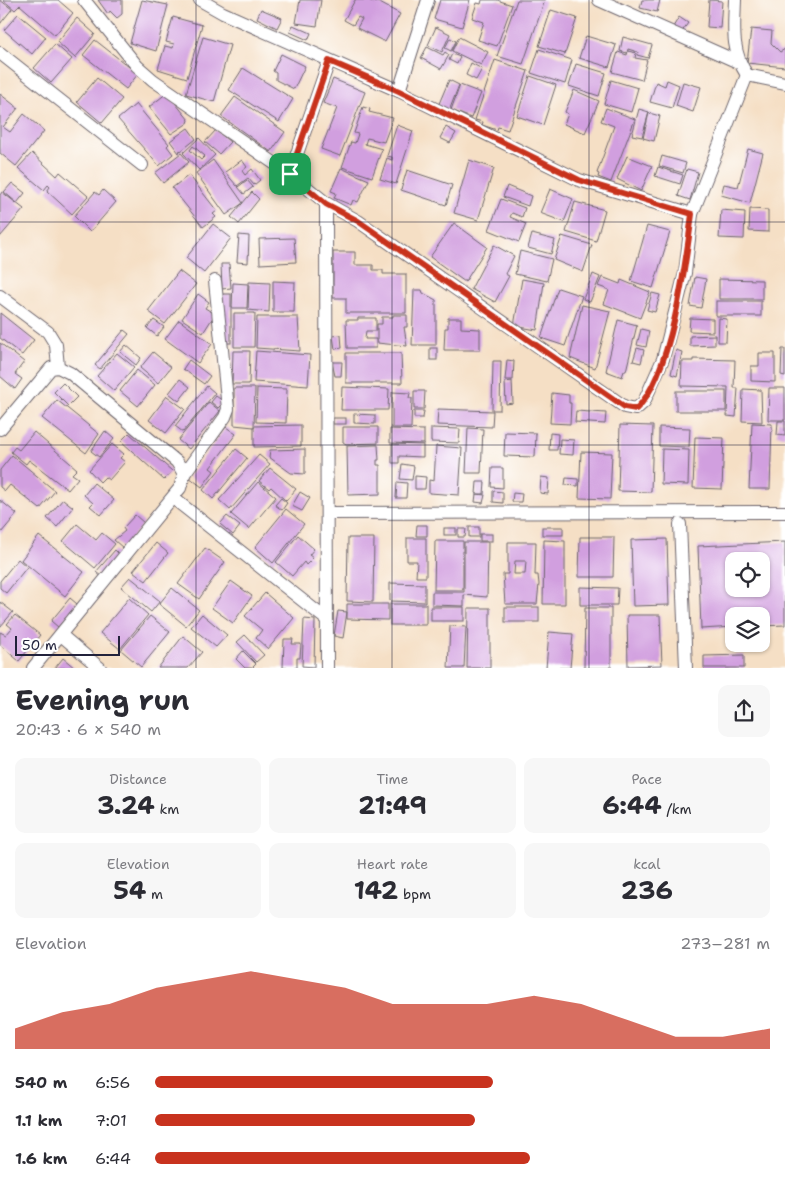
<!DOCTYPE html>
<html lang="en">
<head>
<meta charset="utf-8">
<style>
  :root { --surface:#fff; --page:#f7f7f7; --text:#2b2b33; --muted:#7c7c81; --accent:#c8321e }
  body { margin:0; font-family:"Shantell Sans",sans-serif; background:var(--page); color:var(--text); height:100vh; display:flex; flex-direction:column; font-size:19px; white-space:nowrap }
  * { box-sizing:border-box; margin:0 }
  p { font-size:16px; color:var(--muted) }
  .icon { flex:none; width:28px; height:28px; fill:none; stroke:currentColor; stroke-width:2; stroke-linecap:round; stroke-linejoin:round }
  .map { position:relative; height:668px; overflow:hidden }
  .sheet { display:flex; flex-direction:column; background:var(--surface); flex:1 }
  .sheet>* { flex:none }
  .buttons { position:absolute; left:725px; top:552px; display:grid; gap:10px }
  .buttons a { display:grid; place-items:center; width:45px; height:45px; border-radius:10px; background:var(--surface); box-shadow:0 1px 4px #0004; font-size:25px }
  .scale { position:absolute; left:15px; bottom:12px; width:105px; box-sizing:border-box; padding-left:5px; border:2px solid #22223b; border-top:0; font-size:14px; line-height:18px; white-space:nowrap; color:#22223b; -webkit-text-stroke:4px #fff; paint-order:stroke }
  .pin { position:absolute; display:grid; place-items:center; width:42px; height:42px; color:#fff; margin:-21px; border-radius:10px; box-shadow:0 2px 8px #0006 }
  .round { display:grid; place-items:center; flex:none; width:52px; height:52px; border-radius:10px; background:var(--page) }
  .summary { display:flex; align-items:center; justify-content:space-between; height:85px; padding:0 15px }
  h1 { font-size:28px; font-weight:700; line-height:38px }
  .figures { display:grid; grid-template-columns:repeat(3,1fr); gap:8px; height:85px; padding:5px 15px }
  .figures div { display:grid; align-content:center; border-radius:10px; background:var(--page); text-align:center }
  .figures b { font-size:25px; font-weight:700 }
  .figures small { font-size:14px; font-weight:400 }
  .figures p { font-size:14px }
  .chart { height:140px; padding:10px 15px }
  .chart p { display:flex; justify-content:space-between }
  .chart svg { width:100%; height:90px; margin-top:5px; fill:var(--accent); opacity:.7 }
  ul { padding:0 15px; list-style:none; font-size:16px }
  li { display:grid; grid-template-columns:80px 60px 1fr; align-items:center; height:38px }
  li i { height:12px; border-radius:6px; background:var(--accent) }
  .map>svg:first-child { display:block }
  .building { fill:#d19fdf; fill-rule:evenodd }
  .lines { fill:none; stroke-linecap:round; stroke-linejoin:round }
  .minor-casing { stroke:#6c646b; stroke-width:14 }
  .minor { stroke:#fff; stroke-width:12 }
  .route-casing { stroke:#fff; stroke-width:10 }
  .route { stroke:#c8321e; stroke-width:6 }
  .grid { fill:none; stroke:#22223b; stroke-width:1; stroke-opacity:0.55 }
</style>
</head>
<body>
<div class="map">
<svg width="785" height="668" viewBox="0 0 785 668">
  <rect width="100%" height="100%" fill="#fff"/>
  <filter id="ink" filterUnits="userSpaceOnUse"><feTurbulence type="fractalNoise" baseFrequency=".02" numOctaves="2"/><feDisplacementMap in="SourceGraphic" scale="10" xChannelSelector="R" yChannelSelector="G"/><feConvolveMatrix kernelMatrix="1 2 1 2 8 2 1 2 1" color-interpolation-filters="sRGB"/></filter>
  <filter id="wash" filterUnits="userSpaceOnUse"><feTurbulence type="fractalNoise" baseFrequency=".0096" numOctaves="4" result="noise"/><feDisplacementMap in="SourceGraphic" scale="20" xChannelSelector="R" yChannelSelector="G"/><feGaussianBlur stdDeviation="1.12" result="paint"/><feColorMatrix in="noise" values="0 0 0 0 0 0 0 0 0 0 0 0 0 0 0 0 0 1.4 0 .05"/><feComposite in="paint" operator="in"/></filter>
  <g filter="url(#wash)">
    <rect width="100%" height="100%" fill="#f5dfc5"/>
    <g id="blocks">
      <g class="building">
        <polygon points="0,0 12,9 0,24"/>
        <polygon points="3,0 58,0 73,13 55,35 20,5 15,10"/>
        <polygon points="98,0 122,0 122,14 117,18 110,11 108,14"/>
        <polygon points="142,0 168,5 156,51 130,43"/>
        <polygon points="300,0 321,0 317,26 296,23"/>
        <polygon points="355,0 369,0 374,3 376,1 400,14 385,42 357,28 362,19 358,17 353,25 344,20"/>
        <polygon points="440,0 470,0 462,27 434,19"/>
        <polygon points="482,0 497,0 512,5 497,46 478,40 484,22 472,18 477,3 481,4"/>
        <polygon points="517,0 545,0 523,64 497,56"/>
        <polygon points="642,0 660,0 657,12 640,8"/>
        <polygon points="709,0 722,1 720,28 707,27"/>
        <polygon points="261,9 282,18 277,28 257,18"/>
        <polygon points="551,10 577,18 565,54 539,46"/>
        <polygon points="18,14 46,37 32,54 4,30"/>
        <polygon points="173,17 202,25 187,78 158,69 165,46 173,48 174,44 166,42"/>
        <polygon points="679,17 688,23 681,33 673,27"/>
        <polygon points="77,18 95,34 75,58 57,42"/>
        <polygon points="293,25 311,33 308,40 290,32"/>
        <polygon points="436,27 450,34 442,52 428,45"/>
        <polygon points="751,29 772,31 771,43 780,52 785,49 785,67 747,63"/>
        <polygon points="586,36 616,45 609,67 579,58"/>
        <polygon points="203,37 230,45 214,102 186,94"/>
        <polygon points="459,37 488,52 481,65 452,51"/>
        <polygon points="623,37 652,45 648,58 637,55 638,52 628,49 627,53 620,51"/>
        <polygon points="450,38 456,41 451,51 445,48"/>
        <polygon points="95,40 138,74 126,89 83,55"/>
        <polygon points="55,44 72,59 51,83 34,68"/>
        <polygon points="427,47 443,55 445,52 449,55 441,69 421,58"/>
        <polygon points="539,49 572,60 565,84 531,73"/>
        <polygon points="628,51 636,53 635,58 647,60 642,80 612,72 618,52 627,55"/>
        <polygon points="281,54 305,66 294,89 276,80 276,73 273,71"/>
        <polygon points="452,54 460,57 457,64 449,60"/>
        <polygon points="495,60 528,71 508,130 498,127 497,130 482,125 483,122 475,120"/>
        <polygon points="471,63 482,69 476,80 466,75"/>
        <polygon points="576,64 606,73 599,96 569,86"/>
        <polygon points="243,68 293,99 279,122 229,90"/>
        <polygon points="530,76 556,85 543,125 517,116"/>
        <polygon points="97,78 122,99 102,123 77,102"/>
        <polygon points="333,79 365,92 340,156 321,149 337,108 323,103"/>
        <polygon points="449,80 459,85 449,111 438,106"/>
        <polygon points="611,80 638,88 631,112 604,104"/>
        <polygon points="667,80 679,85 672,108 650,102 656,82 665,86"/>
        <polygon points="683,82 701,87 693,112 676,106"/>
        <polygon points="460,85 481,93 471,118 451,110"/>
        <polygon points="574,90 599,101 585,133 564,124 568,114 565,112"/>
        <polygon points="167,93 189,120 188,123 171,134 149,107"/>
        <polygon points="0,94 18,108 3,127 10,132 24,114 44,131 16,166 0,153"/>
        <polygon points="235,97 285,132 271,152 221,116"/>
        <polygon points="136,104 169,144 167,146 173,154 159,166 118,119"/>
        <polygon points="363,107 370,109 369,112 393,118 384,142 367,138 365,144 382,149 372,177 342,167 351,142 355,143 358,134 354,133"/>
        <polygon points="606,108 635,119 611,182 598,177 599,174 597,173 614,126 601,121"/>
        <polygon points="639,109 649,112 642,137 632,135"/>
        <polygon points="649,113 660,116 654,141 643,138"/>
        <polygon points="397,125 413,131 396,184 380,179 387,158 392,160 392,157 387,156"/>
        <polygon points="446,127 456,133 450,143 440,138"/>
        <polygon points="188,128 196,139 181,151 180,150 179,153 170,141"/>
        <polygon points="216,130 230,142 219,154 205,142"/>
        <path d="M199,138L215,155L199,170L183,153ZM193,146L205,156L201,160L190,150Z"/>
        <polygon points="748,149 763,153 750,203 721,195 724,184 738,187"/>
        <polygon points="32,153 57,176 60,172 88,196 72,214 47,191 50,187 48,185 44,190 18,168"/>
        <polygon points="181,153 189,162 163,183 155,173"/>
        <polygon points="627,156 652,166 641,191 617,179"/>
        <polygon points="662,156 686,163 683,173 659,166"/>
        <polygon points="213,160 243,203 226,215 196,173"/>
        <polygon points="242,160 247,167 242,171 245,175 252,169 260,180 254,185 248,178 237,186 225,172"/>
        <polygon points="469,160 494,168 478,220 454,213"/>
        <polygon points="658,167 683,175 680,184 655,176"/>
        <polygon points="341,168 369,180 358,202 353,200 351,205 334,198 336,193 331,191"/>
        <polygon points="687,169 698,172 690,200 678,196"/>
        <polygon points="407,170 452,185 446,205 401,190"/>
        <polygon points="189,175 217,211 213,214 216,217 203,227 172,188"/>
        <polygon points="247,180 253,187 244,194 238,187"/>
        <polygon points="12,183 25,193 17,203 4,192"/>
        <polygon points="507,186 531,196 528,206 503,197"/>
        <polygon points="550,189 573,199 564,222 540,213"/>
        <polygon points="103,190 116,202 90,232 74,216 95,192 99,195"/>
        <polygon points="2,192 24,209 0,237 0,195"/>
        <polygon points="252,192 259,199 239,224 231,217"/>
        <polygon points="501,199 525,208 522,217 512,213 510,217 526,224 519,242 489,230"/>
        <polygon points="575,202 605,210 596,241 566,232"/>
        <polygon points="750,209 768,210 768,232 749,231"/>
        <polygon points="721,210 745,212 744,239 719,238"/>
        <polygon points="454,223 487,247 465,282 430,257"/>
        <polygon points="213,224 231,238 204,273 186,258"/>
        <polygon points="647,226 670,232 653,288 631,281"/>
        <polygon points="532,234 555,240 551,254 528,248"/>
        <polygon points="239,235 249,236 248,263 237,262"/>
        <polygon points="562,236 592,245 583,272 554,260"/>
        <polygon points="294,238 296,262 260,264 259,239"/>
        <polygon points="494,245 514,256 505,274 509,276 495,302 471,289"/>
        <polygon points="520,251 552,259 547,281 515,274"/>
        <polygon points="333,252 355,252 355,265 373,265 373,270 383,270 383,274 406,274 406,313 346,313 346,298 333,298"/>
        <polygon points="221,264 229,264 231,288 222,289"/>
        <polygon points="179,271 196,284 165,324 148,311"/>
        <polygon points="593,274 600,277 590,302 583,299"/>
        <polygon points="602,277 620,284 621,280 650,292 640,318 604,304 609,290 598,286"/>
        <polygon points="695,277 706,279 701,308 690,306"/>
        <polygon points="522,279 544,283 537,330 514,326"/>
        <polygon points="719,279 762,280 762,299 719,299"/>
        <polygon points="273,281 295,282 294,312 273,312"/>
        <polygon points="249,282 270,283 269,312 248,310"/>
        <polygon points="233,283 248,284 247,308 232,308"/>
        <polygon points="558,288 582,296 565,346 541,338"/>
        <polygon points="414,290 422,290 423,293 436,300 436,345 412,345"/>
        <polygon points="652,293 660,295 655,312 647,310"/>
        <polygon points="198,294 209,302 205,308 215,314 203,333 182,319"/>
        <rect x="222" y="294" width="9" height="49"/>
        <rect x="716" y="301" width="45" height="15"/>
        <polygon points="582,305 610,311 595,368 570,358"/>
        <polygon points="0,313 34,340 22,355 0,338"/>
        <polygon points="234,313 255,313 254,347 234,347"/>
        <polygon points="393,315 407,315 407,327 404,327 407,346 377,343 377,324 382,324 382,317 393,317"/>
        <polygon points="257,317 298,317 300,351 256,348"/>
        <polygon points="358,318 376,318 376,331 366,331 365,339 376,339 376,348 347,348 346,320 358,320"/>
        <polygon points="448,318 461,318 461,328 480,329 480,350 444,350 445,328 448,328"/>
        <polygon points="690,318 713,319 713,332 689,331"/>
        <polygon points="719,318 727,319 726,342 718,342"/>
        <polygon points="154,320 164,327 157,336 147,328"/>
        <polygon points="179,320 212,344 198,363 165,339"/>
        <polygon points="618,320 637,325 626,371 624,371 622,377 606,371"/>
        <polygon points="641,329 649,331 646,347 637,345"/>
        <polygon points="124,330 129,334 100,369 95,365"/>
        <polygon points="341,335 342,348 335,349 333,336"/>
        <polygon points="715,335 715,345 690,346 690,336"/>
        <polygon points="0,343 24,362 15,374 22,379 15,389 0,376"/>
        <polygon points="126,345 141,358 136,365 120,352"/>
        <rect x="430" y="348" width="7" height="12"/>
        <polygon points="637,348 644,350 641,363 633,361"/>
        <polygon points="782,349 785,349 785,376 781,375"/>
        <polygon points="676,350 682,352 677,376 671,374"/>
        <polygon points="233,351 250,351 249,384 232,384"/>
        <polygon points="256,351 310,355 308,386 254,382"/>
        <polygon points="153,352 171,367 158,383 140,368"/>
        <polygon points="117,353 134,367 114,391 97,376"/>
        <polygon points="346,353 401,353 402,383 346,383"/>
        <polygon points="759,353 775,353 775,382 751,381 751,366 759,366"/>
        <polygon points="693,359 735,360 734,388 738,388 736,417 727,416 728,387 681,386 682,361 693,361"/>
        <polygon points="189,360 210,376 204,384 183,369"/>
        <polygon points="507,360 514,361 513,380 505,380"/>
        <polygon points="493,361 501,361 500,410 492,410"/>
        <polygon points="332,362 342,362 341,376 335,376"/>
        <polygon points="137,370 155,385 138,406 120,391"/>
        <polygon points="180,379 190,387 179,401 169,393"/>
        <polygon points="512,381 513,403 506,404 505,382"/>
        <polygon points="63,383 77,397 68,406 54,392"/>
        <polygon points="207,386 215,393 183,432 175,426"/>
        <polygon points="342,387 389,389 388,410 341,410"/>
        <polygon points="234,388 255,388 254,427 234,425"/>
        <polygon points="257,388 287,389 286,423 256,422"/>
        <polygon points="769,388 785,388 785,420 768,420"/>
        <polygon points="743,389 761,390 762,422 742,421"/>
        <polygon points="414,391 425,391 424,409 414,409"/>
        <rect x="676" y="391" width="50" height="20"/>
        <polygon points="392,392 410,393 409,398 412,398 411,428 392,428"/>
        <polygon points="552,393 569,395 569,403 571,403 570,424 550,423"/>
        <polygon points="167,396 185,409 166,433 149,420"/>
        <polygon points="216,396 224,402 218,408 211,402"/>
        <polygon points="57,400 99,434 86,453 42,418"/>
        <polygon points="209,402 220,411 189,449 178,440"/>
        <polygon points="438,409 493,411 492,427 437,425"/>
        <polygon points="414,411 424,411 423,418 414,418"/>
        <polygon points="576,411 606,413 605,424 575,422"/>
        <polygon points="354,414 375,415 375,424 354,423"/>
        <rect x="333" y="418" width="13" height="6"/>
        <polygon points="778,421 785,421 785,436 777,435"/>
        <polygon points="752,423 772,424 770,489 749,489"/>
        <polygon points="301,425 301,446 254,447 254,426"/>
        <polygon points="620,425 653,426 651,492 618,491"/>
        <polygon points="226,427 236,434 210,468 214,471 202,487 189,477"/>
        <polygon points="343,427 378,427 378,443 346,444 343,442"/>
        <polygon points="659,427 690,428 689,447 659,446"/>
        <polygon points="431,428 460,429 459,443 431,442"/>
        <polygon points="468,428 483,429 481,473 466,473"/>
        <polygon points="390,429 424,430 424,444 390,443"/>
        <polygon points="105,431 114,439 99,457 91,451"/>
        <polygon points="34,432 77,469 72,474 78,478 68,490 29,460 26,464 11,452 15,447 19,450"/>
        <polygon points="505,432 536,433 535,457 504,456"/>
        <polygon points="129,433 172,471 164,480 121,441"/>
        <polygon points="550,433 558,434 557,450 549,450"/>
        <polygon points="695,437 724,438 722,489 693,488"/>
        <polygon points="560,439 574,440 573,455 559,454"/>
        <polygon points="112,444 124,454 120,458 125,462 109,480 105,477 100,482 89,470"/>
        <polygon points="392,444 423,445 423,457 399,456 399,463 392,463"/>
        <polygon points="378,445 379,460 377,460 377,465 380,465 380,494 348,495 347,446"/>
        <polygon points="436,446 462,448 459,495 429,493 429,480 434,481"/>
        <polygon points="236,449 247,458 213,499 203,490"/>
        <polygon points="305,449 305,474 291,473 269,457 270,450"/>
        <polygon points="662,449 689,450 688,485 661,484"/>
        <polygon points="581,452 612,453 610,499 579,498"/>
        <polygon points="12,455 55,491 40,509 10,485 5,491 0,487 0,470"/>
        <polygon points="259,455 270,464 230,510 219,500"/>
        <polygon points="402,464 414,466 412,480 400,479"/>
        <polygon points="270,468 296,489 286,501 271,487 269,489 259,481"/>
        <polygon points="492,468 503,468 503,488 491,487"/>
        <polygon points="415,476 426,477 425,489 415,489"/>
        <polygon points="541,477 549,478 548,494 540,493"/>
        <polygon points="566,478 578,479 578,486 565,485"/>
        <polygon points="258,482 276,497 249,529 231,514"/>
        <polygon points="397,482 407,483 406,498 396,498"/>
        <polygon points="477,482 485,482 484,494 476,494"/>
        <polygon points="94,483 114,500 101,515 90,506 93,503 84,495"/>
        <polygon points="493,491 503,492 503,503 493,502"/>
        <polygon points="300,492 310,498 302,511 292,506"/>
        <polygon points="513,493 522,494 521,502 512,502"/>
        <polygon points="476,494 485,495 483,503 475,502"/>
        <polygon points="281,498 287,503 282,510 275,505"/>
        <polygon points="63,499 73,507 57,527 47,518"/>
        <polygon points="0,500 17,514 1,533 0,532"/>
        <polygon points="286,509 304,524 273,563 255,547"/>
        <polygon points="135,515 144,523 123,548 114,540 125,531 123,528"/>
        <polygon points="227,516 240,526 233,535 220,524"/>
        <polygon points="77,524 96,540 102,533 115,544 95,568 63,541"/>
        <polygon points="417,525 427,525 427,536 416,536"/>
        <rect x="469" y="527" width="10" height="10"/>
        <rect x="542" y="527" width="21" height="8"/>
        <rect x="444" y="528" width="12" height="7"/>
        <polygon points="458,529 466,529 465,537 458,537"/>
        <rect x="480" y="534" width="12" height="7"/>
        <polygon points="298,535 314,549 309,555 313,558 306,565 304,562 292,576 276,562"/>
        <polygon points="39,536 84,572 65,596 21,560"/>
        <polygon points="580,537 614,537 613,577 579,577"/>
        <polygon points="348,538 374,538 373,602 347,601"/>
        <polygon points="407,538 426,538 426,577 416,577 417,561 407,561"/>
        <polygon points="667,539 669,605 633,606 631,540"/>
        <polygon points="544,540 565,541 565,604 543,604"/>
        <polygon points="435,541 463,541 463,590 434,590"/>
        <polygon points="464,542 488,542 487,597 464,595 464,606 432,605 432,592 464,592"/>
        <path d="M508,542H536L535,575H538L539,584L537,604H505L503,574H508ZM515,561H526L525,574H514Z"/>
        <path d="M785,542V625L761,626V616H734V627L701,629L698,546ZM734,561H761V589H734Z"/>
        <polygon points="156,543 168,553 146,581 133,571"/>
        <polygon points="205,548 225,562 199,599 178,584"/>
        <polygon points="115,550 121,556 103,578 96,572"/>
        <polygon points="18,559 27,567 6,593 0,588 0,581"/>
        <polygon points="130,577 160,601 151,612 121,587"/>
        <polygon points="231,581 252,596 233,623 212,608"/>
        <polygon points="390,583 425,584 425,602 390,601"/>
        <polygon points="580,587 618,588 617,605 580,605"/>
        <polygon points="172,588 199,610 186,626 159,604"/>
        <polygon points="265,593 294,618 268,649 256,638 262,630 245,616"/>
        <polygon points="70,598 77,604 58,627 51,621"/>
        <polygon points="129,598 148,615 120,649 100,633"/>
        <polygon points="0,602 13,612 0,627"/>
        <polygon points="347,604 388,604 388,620 347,619"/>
        <rect x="390" y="604" width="36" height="21"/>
        <rect x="431" y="607" width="33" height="14"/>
        <rect x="505" y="607" width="34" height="15"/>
        <polygon points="468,608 490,608 490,668 467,668"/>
        <polygon points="585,608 611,608 611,668 584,668"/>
        <polygon points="338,611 347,612 343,638 334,636"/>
        <polygon points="202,614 227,635 216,647 191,627"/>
        <polygon points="15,615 40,635 19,661 0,645 0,632 6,635 12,628 7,624"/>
        <polygon points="627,615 660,615 662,665 628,666"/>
        <polygon points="150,616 170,632 141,667 121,650"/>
        <polygon points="304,619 315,620 314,667 302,666"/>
        <polygon points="450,626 466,627 464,668 448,668"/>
        <polygon points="549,632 573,634 570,668 546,668"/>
        <polygon points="245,635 264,655 256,662 237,642"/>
        <polygon points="183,636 202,652 188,668 158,668"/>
        <polygon points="284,639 293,639 292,644 301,644 300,658 297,658 297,668 283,668"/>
        <polygon points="243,651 256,664 252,668 245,668 236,659"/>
        <polygon points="744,655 744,668 704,668 704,656"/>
        <polygon points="63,658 75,668 55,668"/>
      </g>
    </g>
  </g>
  <g filter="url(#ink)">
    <use href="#blocks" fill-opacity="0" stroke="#6c646b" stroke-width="1"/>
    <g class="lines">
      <defs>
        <g id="minor">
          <polyline points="84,0 137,66 153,80 290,174 326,203 358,221 625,407 636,409 644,402 663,359 685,273 692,214 747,75"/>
          <polyline points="200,0 223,13 399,91 579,180 692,214"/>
          <polyline points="599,0 738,62"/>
          <path d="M735,0C734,28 731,51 747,75L785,83"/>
          <polyline points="0,53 142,165"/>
          <polyline points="399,91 428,0"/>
          <polyline points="290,174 329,61"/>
          <polyline points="326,203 327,668"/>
          <polyline points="0,296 48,332 56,345 58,367"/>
          <polyline points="0,429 51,368 58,367 70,373 177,462 184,474 180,488 33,668"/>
          <polyline points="184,474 225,417 228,409 215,281"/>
          <polyline points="173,498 326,619"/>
          <polyline points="327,513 785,512"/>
          <polyline points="680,524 686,668"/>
          <polyline points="61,635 100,668"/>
        </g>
      </defs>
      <use href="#minor" class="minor-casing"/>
      <use href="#minor" class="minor"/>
    </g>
  </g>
  <g class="lines" filter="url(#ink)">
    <defs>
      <path id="route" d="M329,61L399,91L579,180L692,214C686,262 671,377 636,409L625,407L358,221L326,204L290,174Z"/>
    </defs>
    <use href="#route" class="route-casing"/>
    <use href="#route" class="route"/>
  </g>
  <path class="grid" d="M196,0V668M392,0V668M589,0V668M0,222H785M0,445H785"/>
</svg>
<div class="buttons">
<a><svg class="icon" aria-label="locate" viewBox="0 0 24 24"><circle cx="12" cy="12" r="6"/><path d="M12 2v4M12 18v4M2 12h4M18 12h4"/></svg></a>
<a><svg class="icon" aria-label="layers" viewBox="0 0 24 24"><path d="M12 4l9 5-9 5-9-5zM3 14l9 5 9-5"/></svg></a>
</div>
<div class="scale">50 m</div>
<div class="pin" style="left:290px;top:174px;background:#1e9e55"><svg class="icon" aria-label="arrive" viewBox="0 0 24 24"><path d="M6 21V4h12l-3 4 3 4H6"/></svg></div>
</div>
<section class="sheet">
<div class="summary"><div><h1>Evening run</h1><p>20:43 · 6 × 540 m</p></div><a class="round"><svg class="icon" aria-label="share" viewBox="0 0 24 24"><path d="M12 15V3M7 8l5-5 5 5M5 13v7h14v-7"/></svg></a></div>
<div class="figures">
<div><p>Distance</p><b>3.24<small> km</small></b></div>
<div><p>Time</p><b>21:49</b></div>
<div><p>Pace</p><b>6:44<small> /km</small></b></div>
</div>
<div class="figures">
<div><p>Elevation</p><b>54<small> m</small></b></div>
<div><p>Heart rate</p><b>142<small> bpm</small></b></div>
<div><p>kcal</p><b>236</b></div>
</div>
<div class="chart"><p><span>Elevation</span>273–281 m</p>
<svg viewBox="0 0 160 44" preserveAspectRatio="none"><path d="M0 44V34L10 26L20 22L30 14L40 10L50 6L60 10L70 14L80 22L90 22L100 22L110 18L120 22L130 30L140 38L150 38L160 34V44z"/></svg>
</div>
<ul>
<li><b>540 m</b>6:56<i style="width:55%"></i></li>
<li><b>1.1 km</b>7:01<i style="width:52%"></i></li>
<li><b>1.6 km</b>6:44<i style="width:61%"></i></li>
</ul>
</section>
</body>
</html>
